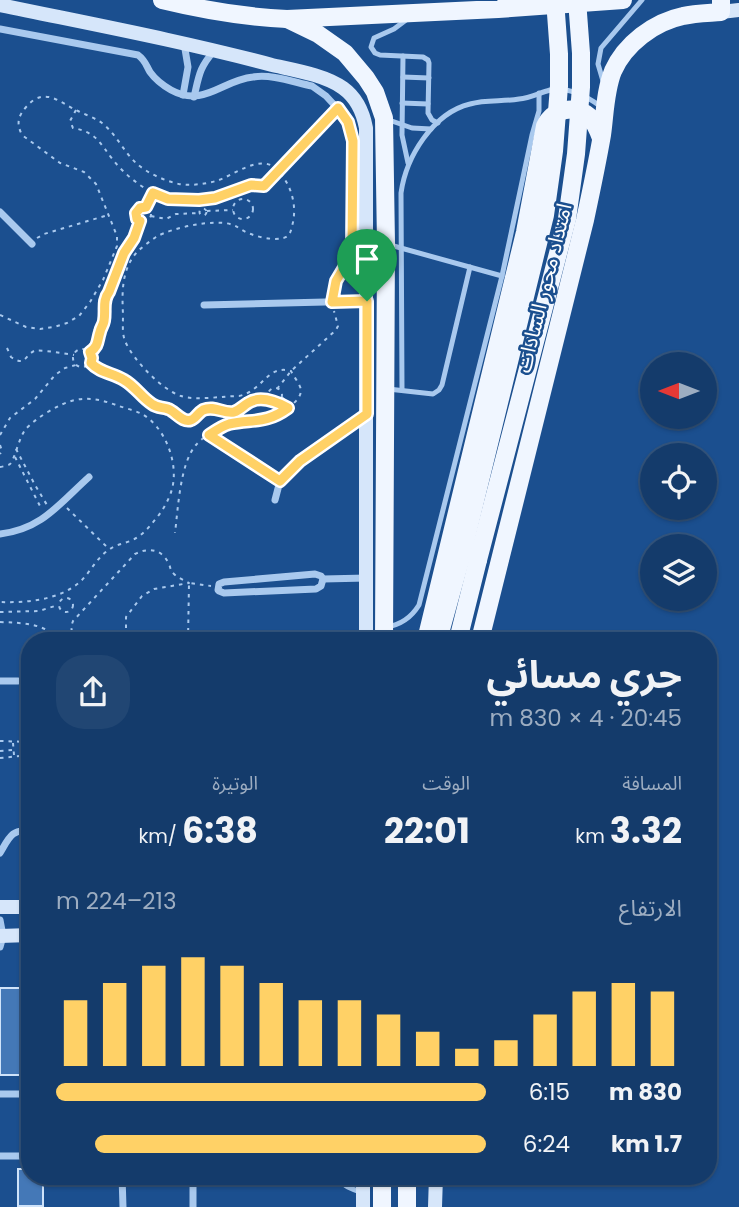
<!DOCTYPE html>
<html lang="ar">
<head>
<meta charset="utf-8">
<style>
  :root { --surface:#143b6b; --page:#214673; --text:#f1f3f6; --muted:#9dadc1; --line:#33557e; --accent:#ffd166 }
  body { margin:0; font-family:Poppins,"Noto Sans Arabic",sans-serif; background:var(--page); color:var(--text); direction:rtl; height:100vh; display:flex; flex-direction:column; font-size:26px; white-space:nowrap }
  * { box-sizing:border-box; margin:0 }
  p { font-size:23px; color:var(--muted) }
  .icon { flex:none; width:38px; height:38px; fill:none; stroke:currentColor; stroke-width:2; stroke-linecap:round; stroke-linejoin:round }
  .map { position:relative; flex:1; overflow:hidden; direction:ltr }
  .sheet { position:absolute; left:21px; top:632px; width:696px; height:553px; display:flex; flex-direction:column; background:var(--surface); border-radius:28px; box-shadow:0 2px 5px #0004,0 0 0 2px var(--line); direction:rtl }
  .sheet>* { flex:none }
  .needle { width:46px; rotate:270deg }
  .tools { position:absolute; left:640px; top:352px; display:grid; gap:14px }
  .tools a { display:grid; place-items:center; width:77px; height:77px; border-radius:50%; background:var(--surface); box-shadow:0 2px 5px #0004,0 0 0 2px var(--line); font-size:35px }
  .pin { position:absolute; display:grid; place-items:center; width:60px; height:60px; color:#fff; margin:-72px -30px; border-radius:50% 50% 50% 0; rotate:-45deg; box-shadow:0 0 7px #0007 }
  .pin .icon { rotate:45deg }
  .round { display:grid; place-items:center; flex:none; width:74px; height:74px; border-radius:28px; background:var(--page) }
  .overview { display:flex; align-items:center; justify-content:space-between; height:119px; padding:0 35px }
  h1 { font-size:38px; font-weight:700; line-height:52px }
  .metrics { display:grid; grid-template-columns:repeat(3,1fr); gap:10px; height:119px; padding:7px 35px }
  .metrics div { display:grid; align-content:center }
  .metrics b { font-size:35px; font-weight:700 }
  .metrics small { font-size:19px; font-weight:400 }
  .metrics p { font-size:19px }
  .chart { height:196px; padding:14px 35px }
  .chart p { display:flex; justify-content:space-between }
  .chart svg { width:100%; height:126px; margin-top:7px; stroke:var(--accent); stroke-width:6 }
  ul { padding:0 35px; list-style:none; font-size:23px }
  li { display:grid; grid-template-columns:112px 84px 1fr; align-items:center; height:52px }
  li i { height:18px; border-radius:9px; background:var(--accent) }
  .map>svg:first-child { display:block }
  .building { fill:#4478b7; stroke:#cfe3fa; stroke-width:2 }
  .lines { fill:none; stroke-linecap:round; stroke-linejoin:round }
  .path { stroke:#a9c9ee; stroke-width:2; stroke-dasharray:3.5 5; stroke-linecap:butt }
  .lane { stroke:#a9c9ee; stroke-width:5 }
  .street { stroke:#a9c9ee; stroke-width:7 }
  .secondary { stroke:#d6e6fa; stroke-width:14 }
  .primary { stroke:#f0f6ff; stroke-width:18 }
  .primary-bridge { stroke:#f0f6ff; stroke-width:18 }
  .route-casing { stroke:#fff; stroke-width:14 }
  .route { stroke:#ffd166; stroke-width:9 }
  .labels { text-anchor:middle; stroke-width:5; stroke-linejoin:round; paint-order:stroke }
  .street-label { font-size:21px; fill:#fff; stroke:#1b4f8f }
</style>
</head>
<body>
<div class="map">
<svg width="739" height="1207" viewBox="0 0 739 1207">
  <rect width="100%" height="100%" fill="#1b4f8f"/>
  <g class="building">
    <polygon points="0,988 21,988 23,1075 0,1075"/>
    <polygon points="18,1169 30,1169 30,1176 43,1176 43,1206 18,1206"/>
  </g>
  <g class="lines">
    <g class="path">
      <path d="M76,110L70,121L73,128C96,132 100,143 113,160C126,176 145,191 165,198C180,202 203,202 218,197C228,195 244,185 254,185C257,185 260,186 264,186L333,114"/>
      <circle cx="243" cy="209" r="10"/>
      <polyline points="147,206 153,193"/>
      <circle cx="143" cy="214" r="8"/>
      <circle cx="203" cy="212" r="3.5"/>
      <polyline points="207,211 233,210"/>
      <polyline points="151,216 166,219 176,214 200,213"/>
      <polyline points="37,238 44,234 108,215"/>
      <path d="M0,315L26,327L40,329L54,327L67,323L79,316L90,302L103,280L117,246V236L96,184L84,172L60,163L22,135C16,123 18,116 27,106C45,86 60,103 78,111C86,115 95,118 102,123C116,134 124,152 136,163C147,173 165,181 179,184C191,186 204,184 216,181C233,176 259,154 275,168C291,182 298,206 292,226C291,232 289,237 283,238C272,241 252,236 242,230C237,227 238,227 233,225C216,218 171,228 156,237C150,241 144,246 139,250C121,268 122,292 123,315C123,324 122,333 125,341C133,360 162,390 181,396C196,401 223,396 239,396C263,391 267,364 291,371C294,377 300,384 301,390C301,396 297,400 293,404C270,426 254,417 228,425C217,427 203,437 196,445C180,463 178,509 175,533"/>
      <path d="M7,348L11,357C26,367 24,356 34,351C38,349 69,354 74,355"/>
      <circle cx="82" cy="358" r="9"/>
      <path d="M90,352C99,346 97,342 100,332C101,326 103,327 104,321C106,309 102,301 109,291L124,252L134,238L140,221"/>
      <path d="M91,363C100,373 113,374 124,380C136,387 143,399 153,405C159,408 164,407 169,409C175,412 180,420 188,421C195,421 199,412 206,410C216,406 223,413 232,412C250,410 246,394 272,402"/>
      <circle cx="275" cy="395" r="7"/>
      <polyline points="277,389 291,371 336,330 338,326 334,311"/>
      <polyline points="282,397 289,406"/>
      <polyline points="278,402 287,408"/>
      <polyline points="0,435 10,418 35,399 55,375 65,368 76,365"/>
      <polyline points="211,436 273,476"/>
      <polyline points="0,445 2,451 0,454"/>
      <polyline points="16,449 35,485 47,505"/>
      <polyline points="15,457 41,508"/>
      <path d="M0,467C1,467 10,465 10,464C14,461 19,438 25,430C34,419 60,403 75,400C90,397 102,400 116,405C124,408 134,410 142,414C165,427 179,463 172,489C169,500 162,512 154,521C147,530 140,537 130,541C123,544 115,545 110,549C98,556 91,571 81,581C60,600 27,603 0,602"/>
      <polyline points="67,508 108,548"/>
      <circle cx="66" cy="605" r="7"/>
      <polyline points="0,612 39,611 58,605"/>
      <path d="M0,622C24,623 43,623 61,640"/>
      <path d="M74,640L71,627L73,621L135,554C149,547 162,549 169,564C171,569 170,570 174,574C178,578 184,580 189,583L154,589L142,596L126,617V640"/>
      <polyline points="188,640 189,583 211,586"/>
      <polyline points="0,741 30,742"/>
      <polyline points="13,743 14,755"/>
      <polyline points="0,751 13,750"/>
      <polyline points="22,755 23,822"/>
      <polyline points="0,758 30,755"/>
    </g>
    <g class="lane">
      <polyline points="410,17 394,29 374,38 371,47 375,53 380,55 423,57 428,60 429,63 428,113 432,120 438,123"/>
      <polyline points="403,56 402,135 408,163"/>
      <polyline points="403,77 429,78"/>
      <polyline points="603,81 598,64 601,48 642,0"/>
      <polyline points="402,103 428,104"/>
      <polyline points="386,119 412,128 431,129"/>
      <polyline points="390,245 502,276"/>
      <polyline points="388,389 433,394 439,390 442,385 470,267"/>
      <path d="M402,390L401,193C406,157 433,113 470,104C486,99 503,102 519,99C530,98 539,93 550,90C567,87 586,96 600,106"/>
      <path d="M386,627C401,625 411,618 419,605L502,276L532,135L539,111V93"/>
      <path d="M338,1176C342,1187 353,1189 363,1193"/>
    </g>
    <g class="street">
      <path d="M0,29L138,55C145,60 146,65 150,72C155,79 164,86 171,90C204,108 222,80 253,77C272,74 293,82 312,86L326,96L338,109L348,122L353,141L352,253L336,281L332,302"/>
      <polyline points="183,95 188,67 184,43"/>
      <path d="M194,97C199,76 199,68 214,51"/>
      <polyline points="0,212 32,244"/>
      <polyline points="204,305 366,301"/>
      <polyline points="275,500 280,481 293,466 366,415"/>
      <path d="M0,534C42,529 59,504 89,477"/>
      <polygon points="315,574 321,576 323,579 321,586 316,589 224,593 219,591 218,590 219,584 224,582"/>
      <polyline points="323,579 367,578"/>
      <polyline points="0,681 18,681"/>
      <path d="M0,853C8,840 12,827 30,832"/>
      <polyline points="0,920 3,936 0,947"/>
      <polyline points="0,1094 30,1094"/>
      <polyline points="0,1156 30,1156"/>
      <polyline points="122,1176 123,1207"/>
      <polyline points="193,1176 193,1207"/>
    </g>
    <g class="secondary">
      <path d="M0,5C91,24 182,41 272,65C294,70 325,75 343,88C357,98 363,112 366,128V640"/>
      <polyline points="721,12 739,10"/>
      <polyline points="0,907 30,907"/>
      <polyline points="0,936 30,935"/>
      <polyline points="363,1207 363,1176"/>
      <polyline points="435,1207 436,1176"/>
    </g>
    <g class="primary">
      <path d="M162,0C203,10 245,17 287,19L498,9L623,0"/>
      <polyline points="287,19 318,34 345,53 366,78 375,92 384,118 386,244 384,640"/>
      <path d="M426,640L525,232L545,126C553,109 575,104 590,117C595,123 598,130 601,138"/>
      <polyline points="438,640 463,550"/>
      <polyline points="458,640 478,560"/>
      <path d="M480,640L585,220C591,192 597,164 602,135C605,114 605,91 613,71C625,44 654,22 683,16C695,13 709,13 721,12V0"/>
      <polyline points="382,1207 382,1176"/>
      <polyline points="407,1207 407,1176"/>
    </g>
    <g class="primary-bridge">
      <polyline points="463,550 545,215 554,151 559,86 559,54 555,0"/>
      <polyline points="478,560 567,219 576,154 581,87 581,53 577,0"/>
    </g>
  </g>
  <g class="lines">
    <defs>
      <path id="route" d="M338,108L348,122L353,141L352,250L351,256L336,281L332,302L367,301V414L300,461L280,481L209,435C215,431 222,426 229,424C253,419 266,424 288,408C277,402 260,395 248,403C243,406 240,410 234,412C223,414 215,405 203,410C198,413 195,419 191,420C182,423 175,411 168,409C162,407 157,408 152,404C142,398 135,386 124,380C113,373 100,373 91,363L92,358L90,352C99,346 97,341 100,332C101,327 103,326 104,321C106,310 102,301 109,292L124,253L134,238L140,221L137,219L136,213L140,208L146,207L153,193L168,199L199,200L215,198L251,185L264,186Z"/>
    </defs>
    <use href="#route" class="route-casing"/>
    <use href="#route" class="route"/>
  </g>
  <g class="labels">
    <g class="street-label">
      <text transform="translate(544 288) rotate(-76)" y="7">امتداد محور السادات</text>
    </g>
  </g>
</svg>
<div class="tools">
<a><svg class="needle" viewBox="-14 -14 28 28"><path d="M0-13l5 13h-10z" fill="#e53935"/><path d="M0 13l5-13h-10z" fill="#9dadc1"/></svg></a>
<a><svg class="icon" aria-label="locate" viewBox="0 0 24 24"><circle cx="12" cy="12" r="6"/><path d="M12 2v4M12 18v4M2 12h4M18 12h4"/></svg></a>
<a><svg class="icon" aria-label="layers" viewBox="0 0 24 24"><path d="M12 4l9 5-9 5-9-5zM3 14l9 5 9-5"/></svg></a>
</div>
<div class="pin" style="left:367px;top:301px;background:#1e9e55"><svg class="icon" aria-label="arrive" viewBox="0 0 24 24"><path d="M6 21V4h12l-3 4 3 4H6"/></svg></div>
<section class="sheet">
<div class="overview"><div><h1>جري مسائي</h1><p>20:45 · 4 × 830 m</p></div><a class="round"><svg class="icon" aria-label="share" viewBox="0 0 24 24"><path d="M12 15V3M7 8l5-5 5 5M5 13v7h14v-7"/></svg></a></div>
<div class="metrics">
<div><p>المسافة</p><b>3.32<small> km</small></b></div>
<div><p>الوقت</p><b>22:01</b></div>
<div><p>الوتيرة</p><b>6:38<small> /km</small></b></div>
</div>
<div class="chart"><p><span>الارتفاع</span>213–224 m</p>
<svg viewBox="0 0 160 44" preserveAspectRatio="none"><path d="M5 44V21M15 44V15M25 44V9M35 44V6M45 44V9M55 44V15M65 44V21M75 44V21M85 44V26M95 44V32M105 44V38M115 44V35M125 44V26M135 44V18M145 44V15M155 44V18"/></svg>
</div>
<ul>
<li><b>830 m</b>6:15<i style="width:100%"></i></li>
<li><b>1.7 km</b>6:24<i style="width:91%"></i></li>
</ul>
</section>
</div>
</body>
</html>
